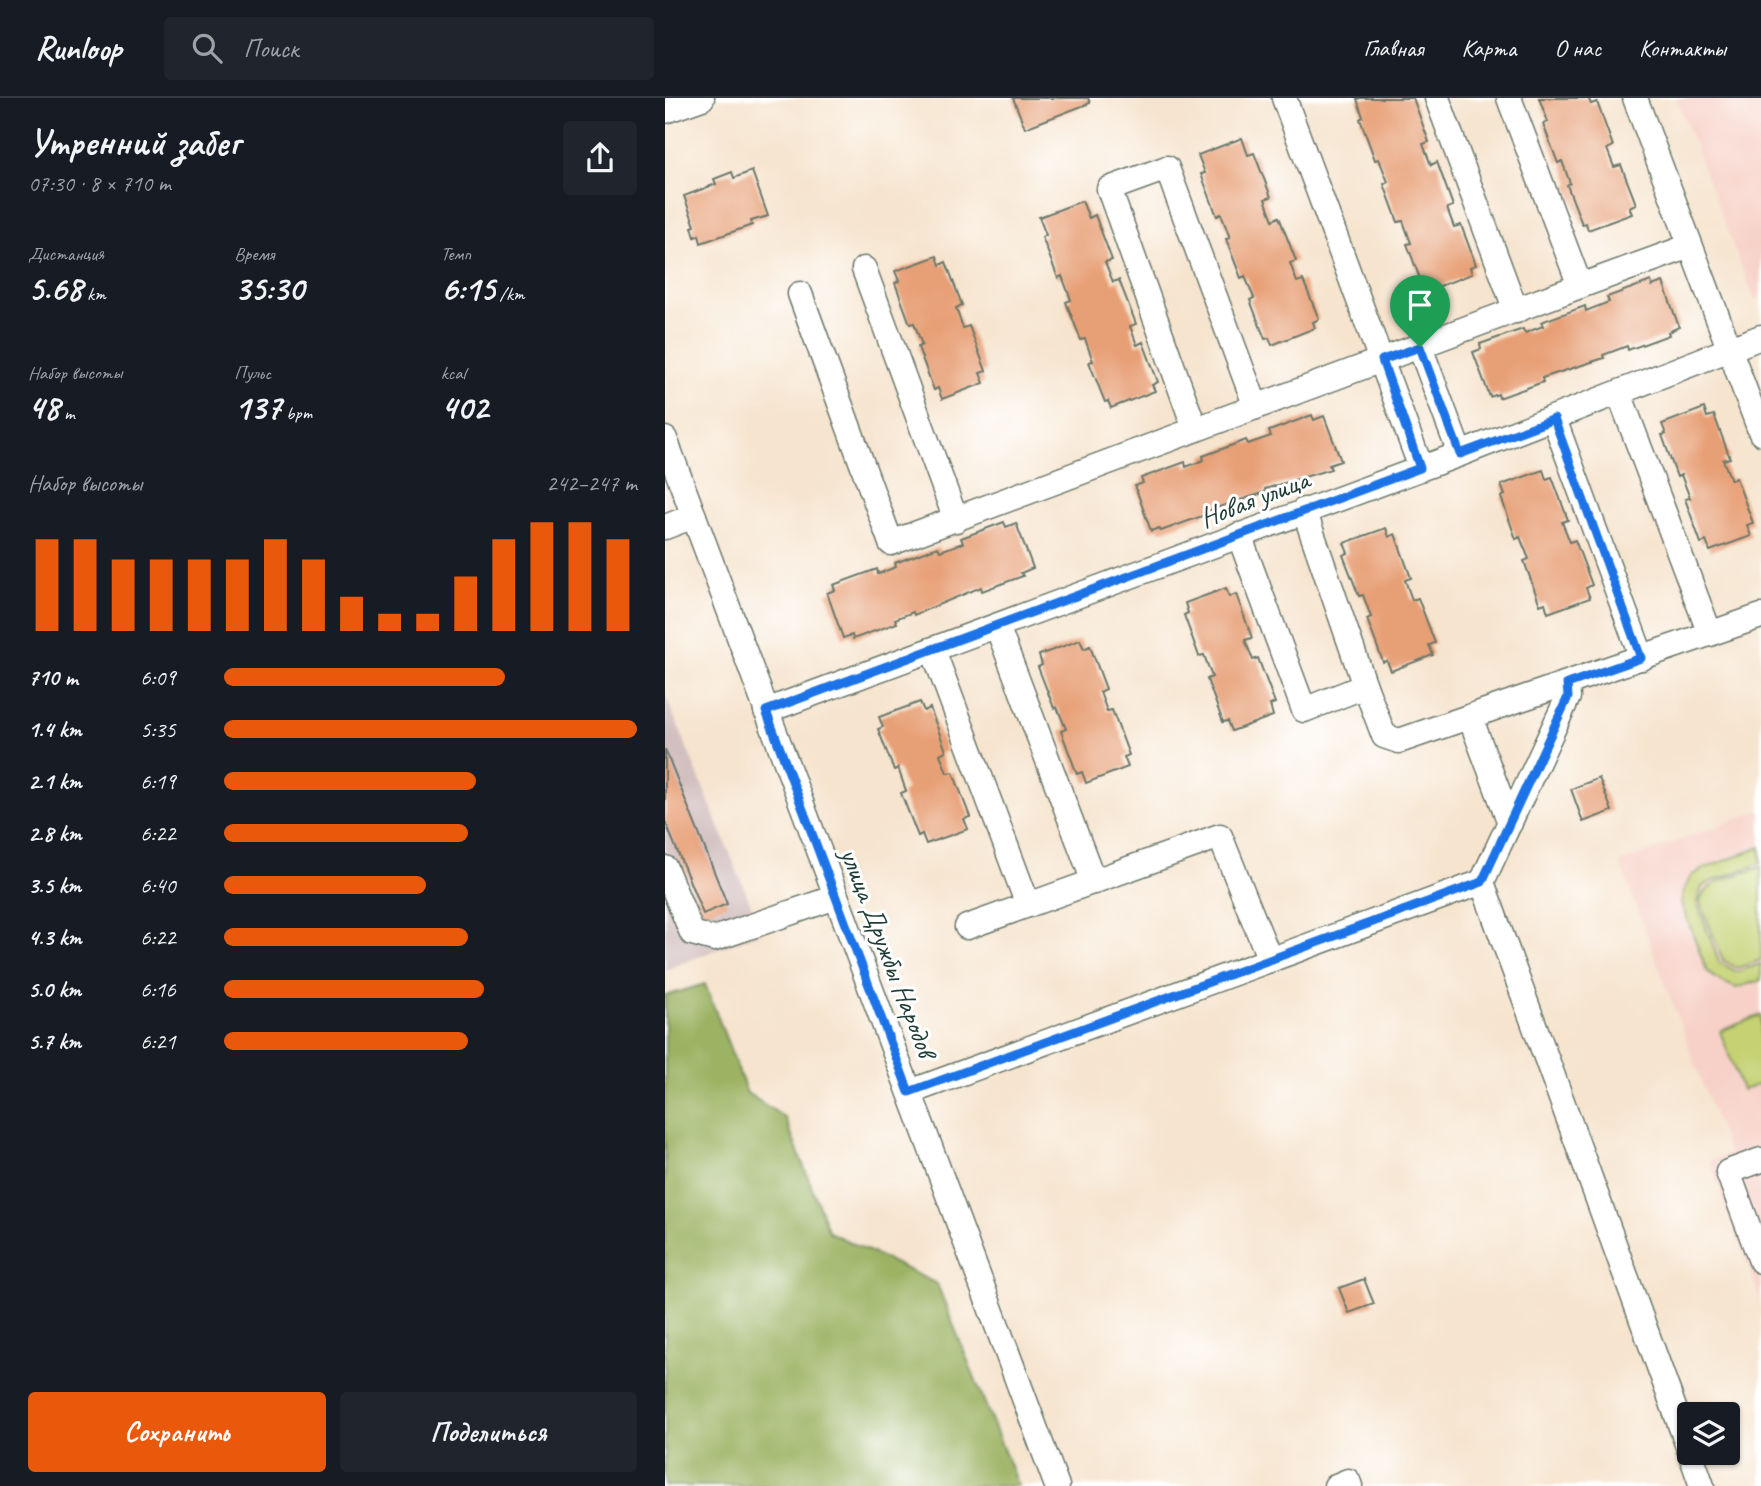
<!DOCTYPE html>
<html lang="ru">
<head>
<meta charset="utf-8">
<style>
  :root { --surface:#171b24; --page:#20242c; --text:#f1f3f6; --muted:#9ea1a6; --line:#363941; --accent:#ea580c }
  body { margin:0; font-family:Caveat,sans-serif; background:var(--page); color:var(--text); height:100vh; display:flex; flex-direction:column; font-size:26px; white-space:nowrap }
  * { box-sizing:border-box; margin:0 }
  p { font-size:23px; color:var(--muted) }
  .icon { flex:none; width:38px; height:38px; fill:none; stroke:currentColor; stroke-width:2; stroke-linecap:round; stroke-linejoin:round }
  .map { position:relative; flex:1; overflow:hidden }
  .side { display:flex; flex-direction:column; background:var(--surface); width:665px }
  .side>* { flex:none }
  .tools { position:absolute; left:1012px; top:1304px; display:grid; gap:14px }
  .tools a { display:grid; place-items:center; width:63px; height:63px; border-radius:7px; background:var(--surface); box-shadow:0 2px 5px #0004; font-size:35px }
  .pin { position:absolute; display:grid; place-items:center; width:60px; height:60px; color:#fff; margin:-72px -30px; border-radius:50% 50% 50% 0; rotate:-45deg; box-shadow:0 0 7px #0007 }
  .pin .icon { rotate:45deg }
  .round { display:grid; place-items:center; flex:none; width:74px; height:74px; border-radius:7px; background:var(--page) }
  .summary { display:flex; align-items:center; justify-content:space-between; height:119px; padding:0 28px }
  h1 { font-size:38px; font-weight:700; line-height:52px }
  .stats { display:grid; grid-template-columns:repeat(3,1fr); gap:10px; height:119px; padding:7px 28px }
  .stats div { display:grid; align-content:center }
  .stats b { font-size:35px; font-weight:700 }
  .stats small { font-size:19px; font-weight:400 }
  .stats p { font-size:19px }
  .chart { height:196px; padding:14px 28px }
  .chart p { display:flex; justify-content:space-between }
  .chart svg { width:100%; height:126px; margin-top:7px; stroke:var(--accent); stroke-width:6 }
  .cta { display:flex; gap:14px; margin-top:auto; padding:14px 28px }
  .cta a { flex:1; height:80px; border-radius:7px; background:var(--accent); color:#fff; font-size:28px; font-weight:700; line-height:80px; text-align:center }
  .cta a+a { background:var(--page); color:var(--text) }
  ul { padding:0 28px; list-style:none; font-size:23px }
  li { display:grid; grid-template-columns:112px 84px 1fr; align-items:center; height:52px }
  li i { height:18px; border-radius:9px; background:var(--accent) }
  header { display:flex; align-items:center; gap:42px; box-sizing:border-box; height:98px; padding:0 35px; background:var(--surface); border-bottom:2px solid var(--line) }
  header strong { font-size:33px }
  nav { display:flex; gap:38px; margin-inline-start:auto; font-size:24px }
  .search { width:490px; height:63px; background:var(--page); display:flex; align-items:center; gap:18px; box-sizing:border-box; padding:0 24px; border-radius:7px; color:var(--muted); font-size:26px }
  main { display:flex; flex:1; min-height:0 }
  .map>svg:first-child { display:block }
  .built { fill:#f7d1c7 }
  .industrial { fill:#d2bfc0 }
  .green { fill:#c5d172; stroke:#728753; stroke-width:2 }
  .forest { fill:#9cb364; stroke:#5e784c; stroke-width:2 }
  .building { fill:#e79f75 }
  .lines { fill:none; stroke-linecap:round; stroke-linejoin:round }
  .minor-casing { stroke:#6a776a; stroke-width:27 }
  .minor { stroke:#fff; stroke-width:24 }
  .route-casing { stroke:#fff; stroke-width:14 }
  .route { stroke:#1a73e8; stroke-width:9 }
  .labels { text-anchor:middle; stroke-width:6; stroke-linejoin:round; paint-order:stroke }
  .street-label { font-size:28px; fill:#1f3d34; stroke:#fff }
</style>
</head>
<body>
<header>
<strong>Runloop</strong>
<div class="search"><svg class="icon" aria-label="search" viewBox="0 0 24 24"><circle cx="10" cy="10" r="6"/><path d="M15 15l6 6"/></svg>Поиск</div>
<nav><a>Главная</a><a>Карта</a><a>О нас</a><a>Контакты</a></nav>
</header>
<main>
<section class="side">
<div class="summary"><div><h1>Утренний забег</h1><p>07:30 · 8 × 710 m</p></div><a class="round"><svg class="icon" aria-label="share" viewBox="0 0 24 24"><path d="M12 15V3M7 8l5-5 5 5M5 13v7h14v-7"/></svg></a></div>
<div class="stats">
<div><p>Дистанция</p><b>5.68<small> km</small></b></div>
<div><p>Время</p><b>35:30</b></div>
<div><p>Темп</p><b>6:15<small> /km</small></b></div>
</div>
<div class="stats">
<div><p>Набор высоты</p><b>48<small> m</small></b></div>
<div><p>Пульс</p><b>137<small> bpm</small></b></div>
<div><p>kcal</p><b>402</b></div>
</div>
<div class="chart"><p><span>Набор высоты</span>242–247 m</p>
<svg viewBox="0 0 160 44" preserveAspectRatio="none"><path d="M5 44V12M15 44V12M25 44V19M35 44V19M45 44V19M55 44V19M65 44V12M75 44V19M85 44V32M95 44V38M105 44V38M115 44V25M125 44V12M135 44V6M145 44V6M155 44V12"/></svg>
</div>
<ul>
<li><b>710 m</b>6:09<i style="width:68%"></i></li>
<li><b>1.4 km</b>5:35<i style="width:100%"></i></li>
<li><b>2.1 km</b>6:19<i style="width:61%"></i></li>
<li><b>2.8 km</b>6:22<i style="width:59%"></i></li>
<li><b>3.5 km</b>6:40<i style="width:49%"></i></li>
<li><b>4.3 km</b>6:22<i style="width:59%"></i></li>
<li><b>5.0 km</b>6:16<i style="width:63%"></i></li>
<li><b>5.7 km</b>6:21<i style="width:59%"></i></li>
</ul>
<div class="cta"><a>Сохранить</a><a>Поделиться</a></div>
</section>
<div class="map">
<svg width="1096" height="1388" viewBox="0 0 1096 1388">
  <rect width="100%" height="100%" fill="#fff"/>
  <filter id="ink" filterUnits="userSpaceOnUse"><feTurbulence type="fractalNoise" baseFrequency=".0143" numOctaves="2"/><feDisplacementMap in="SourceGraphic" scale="14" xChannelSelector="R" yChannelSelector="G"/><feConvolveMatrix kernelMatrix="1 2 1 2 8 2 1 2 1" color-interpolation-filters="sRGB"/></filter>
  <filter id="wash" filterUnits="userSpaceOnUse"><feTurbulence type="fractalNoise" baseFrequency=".00686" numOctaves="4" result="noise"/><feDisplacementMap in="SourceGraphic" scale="28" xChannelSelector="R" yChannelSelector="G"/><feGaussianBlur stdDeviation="1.57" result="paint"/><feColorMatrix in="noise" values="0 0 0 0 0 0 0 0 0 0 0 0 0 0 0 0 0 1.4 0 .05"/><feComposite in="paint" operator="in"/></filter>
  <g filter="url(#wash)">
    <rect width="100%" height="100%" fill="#f6e4ce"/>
    <g class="built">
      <polygon points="1011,0 1096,0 1096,198 1089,201"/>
      <polygon points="1096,712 1096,1203 1044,1063 1064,1056 955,765"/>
    </g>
    <polygon class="industrial" points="0,596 97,834 0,872"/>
    <g class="green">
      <polygon points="1096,749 1096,765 1045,784 1037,789 1032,804 1054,864 1072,874 1096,866 1096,882 1071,890 1051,881 1042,873 1016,805 1019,791 1026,778 1038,771"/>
      <path d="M1096,769V862L1072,870L1058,862L1035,804C1039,782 1078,776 1096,769Z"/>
      <polygon points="1096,917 1096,986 1077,992 1055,933"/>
    </g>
    <polygon class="forest" points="40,886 82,995 120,1020 164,1134 272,1186 353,1388 0,1388 0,898"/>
    <g id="blocks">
      <g class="building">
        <polygon points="348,0 423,0 425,5 360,30"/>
        <polygon points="695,0 748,0 764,44 758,46 766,67 772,64 788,108 782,110 789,129 796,127 811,167 805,169 807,176 764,192 761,185 757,186 742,146 746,145 738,123 733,124 719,86 723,84 714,61 710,62 695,21 698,19 692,1"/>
        <polygon points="874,0 923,0 926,6 932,4 948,48 942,51 949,69 956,67 971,106 964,109 967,116 923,132 921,125 917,126 902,87 905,85 897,63 893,65 878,26 883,24"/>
        <polygon points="577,40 583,57 589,55 606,99 600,101 608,122 614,119 631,163 625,165 632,184 638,182 654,221 648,224 650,230 607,247 604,240 600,241 585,202 589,200 580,178 576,180 561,141 565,140 556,116 552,118 536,76 540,75 533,57"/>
        <polygon points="87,73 103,118 86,123 87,127 36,145 34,137 30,139 27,129 30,128 19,98 51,86 49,81 67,74 69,80"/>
        <polygon points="417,103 424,120 430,117 447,162 440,164 448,184 454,182 471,226 465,228 472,247 478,244 493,284 487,287 490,293 446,310 443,303 440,304 424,264 428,263 420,241 416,242 401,204 406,202 397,178 393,180 377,139 381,137 374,119"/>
        <polygon points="272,158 275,167 281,164 297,207 291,210 298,230 304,228 321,273 315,275 319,285 277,301 273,290 269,292 253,249 257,247 249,225 245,226 230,185 234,183 230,173"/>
        <polygon points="986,183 987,188 998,184 1014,229 1003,234 1004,237 963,252 962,248 938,257 939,260 877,280 878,284 834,300 833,296 825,299 808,254 816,251 815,246 858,231 860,235 878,228 876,224 920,208 921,213 944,204 942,199"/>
        <polygon points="1039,310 1042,319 1049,317 1065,360 1058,362 1066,382 1071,380 1088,425 1082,427 1086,438 1045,453 1041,443 1036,445 1020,401 1025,400 1016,377 1012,379 997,337 1001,336 997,326"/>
        <polygon points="647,317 649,322 659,318 676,363 664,367 666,371 600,391 601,394 538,414 540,417 496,433 494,430 486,433 470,388 478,385 476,380 520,364 521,369 539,362 538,358 581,342 583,346 606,338 604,333"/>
        <polygon points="878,372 881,381 887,379 903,422 897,424 905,444 910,442 927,487 921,490 925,500 883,515 880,505 875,507 859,463 864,461 855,439 851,441 836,399 840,397 836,387"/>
        <polygon points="339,424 341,429 351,425 368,470 356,475 358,478 317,493 316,489 249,517 248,514 230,521 232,525 188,541 187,537 178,540 162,495 170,492 168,487 212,471 213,476 231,469 230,465 273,449 275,453 298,445 296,440"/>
        <polygon points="721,430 724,439 730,436 746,480 740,482 747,502 753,500 770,545 764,547 768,557 726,573 722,563 718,564 702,521 706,519 698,497 694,498 678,457 683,455 679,445"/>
        <polygon points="561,490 564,499 571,496 587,540 580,542 588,562 593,560 610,605 605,607 608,618 567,633 563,623 558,624 542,581 547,579 539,557 534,558 519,517 523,515 520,505"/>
        <polygon points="415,542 419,551 425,548 441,591 435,594 442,613 447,612 464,657 459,659 463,669 421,685 417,674 412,676 396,633 401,631 392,609 389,610 373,569 377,567 374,557"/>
        <polygon points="255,604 259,613 265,610 281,653 275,656 282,675 288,674 305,719 299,721 303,731 261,746 257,736 253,738 236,695 241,693 233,670 229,672 213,631 218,629 214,619"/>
        <polygon points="0,651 62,806 38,816 0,723"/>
        <polygon points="934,680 947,713 918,724 906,691"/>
        <polygon points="699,1181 709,1206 684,1215 674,1190"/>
      </g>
    </g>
  </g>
  <g filter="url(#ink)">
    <use href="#blocks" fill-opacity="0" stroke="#6a776a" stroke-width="2"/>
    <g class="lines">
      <defs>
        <g id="minor">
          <polyline points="619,0 756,370"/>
          <polyline points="772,0 851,213"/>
          <polyline points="970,0 1096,335"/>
          <polyline points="0,13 37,0"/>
          <polyline points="199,171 291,422"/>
          <polyline points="915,188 1025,148"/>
          <polyline points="135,196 226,445 915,188 844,0"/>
          <polyline points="755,249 795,356"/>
          <polyline points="954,295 1045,536"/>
          <polyline points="889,321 977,560"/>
          <polyline points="530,331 444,91 502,70 591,309"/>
          <polyline points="0,341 392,1388"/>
          <polyline points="0,429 29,418"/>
          <polyline points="574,437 639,612 700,588 639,412"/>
          <polyline points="332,528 429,784"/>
          <polyline points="268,552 363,807"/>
          <polyline points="902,586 903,599 817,784 1024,1351"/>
          <polyline points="700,588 719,638 734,643 1096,518"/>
          <polyline points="101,613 795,356 1096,239"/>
          <polyline points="805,619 845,725"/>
          <polyline points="0,770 27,835 49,841 171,799"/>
          <polyline points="302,829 555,738 605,862"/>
          <polyline points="245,994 817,784"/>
          <polyline points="1096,1062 1063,1074 1096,1163"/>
          <polyline points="1025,1354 1037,1388"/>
          <polyline points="671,1388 683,1383 685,1388"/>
        </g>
      </defs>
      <use href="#minor" class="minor-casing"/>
      <use href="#minor" class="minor"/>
    </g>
  </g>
  <g class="lines" filter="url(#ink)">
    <defs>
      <polygon id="route" points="755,249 795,356 889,321 976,560 902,586 903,599 817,784 244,994 101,613 755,370 717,262"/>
    </defs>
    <use href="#route" class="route-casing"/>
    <use href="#route" class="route"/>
  </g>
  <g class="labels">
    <g class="street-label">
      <text transform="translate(589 400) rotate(-21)" y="10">Новая улица</text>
      <text transform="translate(224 854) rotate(69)" y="10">улица Дружбы Народов</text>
    </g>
  </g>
</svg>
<div class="tools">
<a><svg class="icon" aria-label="layers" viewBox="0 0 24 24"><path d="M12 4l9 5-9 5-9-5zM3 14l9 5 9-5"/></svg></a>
</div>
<div class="pin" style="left:755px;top:249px;background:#1e9e55"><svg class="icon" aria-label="arrive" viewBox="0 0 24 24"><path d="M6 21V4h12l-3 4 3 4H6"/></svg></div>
</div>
</main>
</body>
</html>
